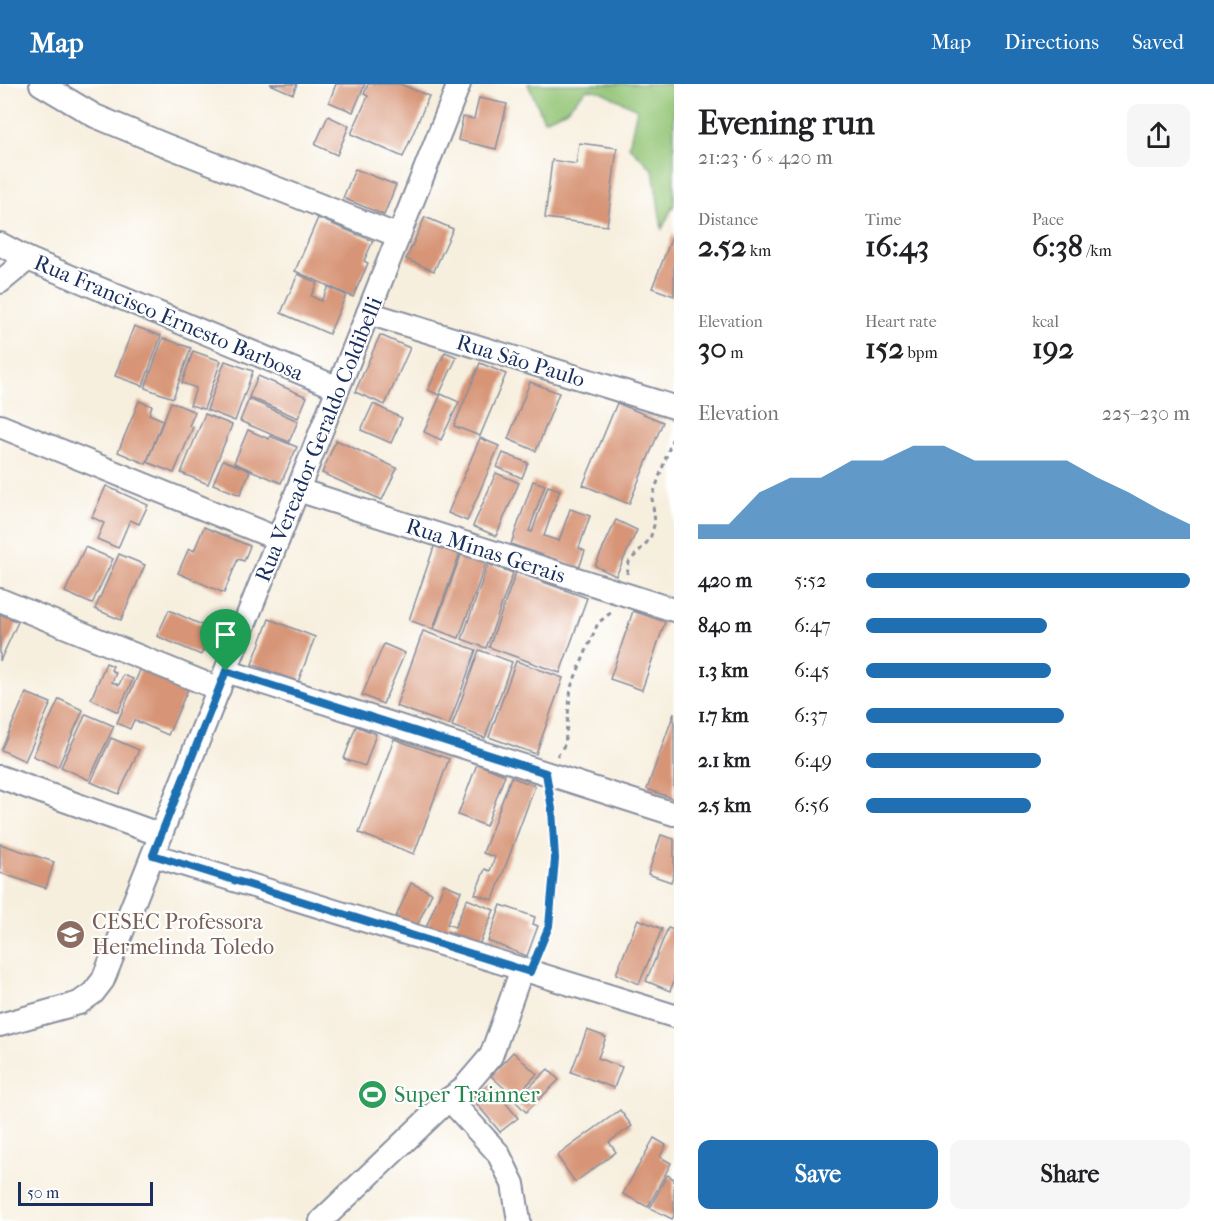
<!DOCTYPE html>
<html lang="en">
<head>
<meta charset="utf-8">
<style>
  :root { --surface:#fff; --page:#f6f6f6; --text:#202124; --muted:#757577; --accent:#1f6fb2 }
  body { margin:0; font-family:"IM FELL French Canon",serif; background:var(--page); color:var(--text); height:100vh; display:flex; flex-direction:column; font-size:22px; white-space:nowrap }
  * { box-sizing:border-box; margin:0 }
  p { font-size:20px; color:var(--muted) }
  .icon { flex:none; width:33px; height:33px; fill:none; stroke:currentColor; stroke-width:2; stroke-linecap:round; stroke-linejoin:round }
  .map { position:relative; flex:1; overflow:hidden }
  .details { display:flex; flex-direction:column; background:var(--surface); width:540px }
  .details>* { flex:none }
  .scale { position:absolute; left:18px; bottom:15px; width:135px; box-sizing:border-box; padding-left:6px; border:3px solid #1b2f5e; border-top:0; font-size:16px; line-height:21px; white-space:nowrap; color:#1b2f5e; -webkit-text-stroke:4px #fff; paint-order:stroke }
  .pin { position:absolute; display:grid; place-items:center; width:51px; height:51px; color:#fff; margin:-62px -26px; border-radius:50% 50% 50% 0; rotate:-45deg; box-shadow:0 0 6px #0007 }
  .pin .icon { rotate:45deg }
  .round { display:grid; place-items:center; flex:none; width:63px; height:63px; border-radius:12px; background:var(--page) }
  .headline { display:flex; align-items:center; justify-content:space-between; height:102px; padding:0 24px }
  h1 { font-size:33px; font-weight:700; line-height:45px }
  .figures { display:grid; grid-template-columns:repeat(3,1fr); gap:9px; height:102px; padding:6px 24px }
  .figures div { display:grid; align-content:center }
  .figures b { font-size:30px; font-weight:700 }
  .figures small { font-size:16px; font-weight:400 }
  .figures p { font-size:16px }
  .chart { height:168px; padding:12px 24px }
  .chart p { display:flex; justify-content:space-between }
  .chart svg { width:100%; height:108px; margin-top:6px; fill:var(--accent); opacity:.7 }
  .cta { display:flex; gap:12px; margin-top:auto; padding:12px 24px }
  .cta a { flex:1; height:69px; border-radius:12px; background:var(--accent); color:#fff; font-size:24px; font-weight:700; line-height:69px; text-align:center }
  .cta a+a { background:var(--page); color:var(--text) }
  ul { padding:0 24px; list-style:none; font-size:20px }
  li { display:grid; grid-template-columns:96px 72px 1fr; align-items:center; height:45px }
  li i { height:15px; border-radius:8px; background:var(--accent) }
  header { display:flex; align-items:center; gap:36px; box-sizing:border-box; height:84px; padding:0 30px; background:var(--accent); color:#fff }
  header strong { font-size:28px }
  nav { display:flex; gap:33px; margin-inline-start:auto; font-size:21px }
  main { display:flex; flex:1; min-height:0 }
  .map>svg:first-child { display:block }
  .green { fill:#93c474; stroke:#577a69; stroke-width:1.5 }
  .building { fill:#d79476 }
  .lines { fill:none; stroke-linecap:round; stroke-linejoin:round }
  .minor-casing { stroke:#898f9e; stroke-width:26 }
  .path { stroke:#898f9e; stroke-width:3; stroke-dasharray:4.5 4.5; stroke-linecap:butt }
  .minor { stroke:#fff; stroke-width:22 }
  .route-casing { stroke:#fff; stroke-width:12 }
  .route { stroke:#1f6fb2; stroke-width:8 }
  .labels { text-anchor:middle; stroke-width:4.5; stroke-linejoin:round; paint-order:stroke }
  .street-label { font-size:22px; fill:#1b2f5e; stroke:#fff }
  .education-label { font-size:22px; fill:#785e54; stroke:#fff; text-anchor:start }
  .leisure-label { font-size:22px; fill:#27864d; stroke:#fff; text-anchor:start }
</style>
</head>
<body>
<header>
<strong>Map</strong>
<nav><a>Map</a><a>Directions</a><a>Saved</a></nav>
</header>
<main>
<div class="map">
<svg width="674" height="1137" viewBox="0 0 674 1137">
  <rect width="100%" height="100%" fill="#fff"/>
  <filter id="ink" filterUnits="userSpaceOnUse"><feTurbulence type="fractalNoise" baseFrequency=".0167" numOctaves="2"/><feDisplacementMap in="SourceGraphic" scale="12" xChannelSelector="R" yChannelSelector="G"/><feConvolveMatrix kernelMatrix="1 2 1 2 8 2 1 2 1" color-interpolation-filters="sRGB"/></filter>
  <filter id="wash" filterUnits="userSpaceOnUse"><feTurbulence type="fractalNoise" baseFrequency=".008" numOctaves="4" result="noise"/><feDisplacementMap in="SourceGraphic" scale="24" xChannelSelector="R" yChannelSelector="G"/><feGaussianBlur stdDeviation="1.35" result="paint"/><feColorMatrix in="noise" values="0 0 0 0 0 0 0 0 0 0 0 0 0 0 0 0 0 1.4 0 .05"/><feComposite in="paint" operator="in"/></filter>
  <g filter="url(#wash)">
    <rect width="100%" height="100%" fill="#f7efde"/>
    <polygon class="green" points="528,0 674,0 674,120 662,145 653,86 629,62 637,25 600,7 587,5 565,27 544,36"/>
    <g id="blocks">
      <g class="building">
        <polygon points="270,0 297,0 293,10"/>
        <polygon points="336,0 365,0 353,28 329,18"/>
        <polygon points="368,0 400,0 429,12 403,73 351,50 368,12 364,10"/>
        <polygon points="479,14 507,20 496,65 458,56 463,33 474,35"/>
        <polygon points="328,32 349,42 337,71 315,61"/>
        <polygon points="579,59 617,64 607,142 545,134 552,76 576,80"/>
        <polygon points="355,85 396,101 384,131 343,114"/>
        <polygon points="425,133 453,145 434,187 406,175"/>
        <polygon points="318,134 373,157 364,177 368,179 353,213 295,187"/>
        <polygon points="674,148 674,212 652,204"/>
        <polygon points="298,190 317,199 311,212 321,217 328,203 346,211 329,250 281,229"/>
        <polygon points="134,242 161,252 143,302 115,292"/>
        <polygon points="380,251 410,264 385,321 355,308"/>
        <polygon points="163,254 191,264 173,314 145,304"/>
        <polygon points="193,267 221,277 204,325 190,321 196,304 182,299"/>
        <polygon points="445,268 457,273 439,311 428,306"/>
        <polygon points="225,277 253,287 235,337 207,326"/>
        <polygon points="480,279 506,290 480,352 454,342"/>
        <polygon points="258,292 307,313 298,334 249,313"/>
        <polygon points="530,298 559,309 536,367 508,355"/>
        <polygon points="441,310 459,318 441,356 424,348"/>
        <polygon points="249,315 298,337 289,358 240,337"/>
        <polygon points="139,317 152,322 149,330 163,336 146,380 118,368"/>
        <polygon points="171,318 195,328 189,342 193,343 174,389 147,378"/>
        <polygon points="617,319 663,338 629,420 583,401"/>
        <polygon points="373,320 402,334 391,359 361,346"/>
        <polygon points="205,330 232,341 208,400 181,389"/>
        <polygon points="248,346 269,355 270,352 297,363 281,399 234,379"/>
        <polygon points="480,354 499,362 467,437 448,429"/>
        <polygon points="336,356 397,384 382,416 322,389"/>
        <polygon points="503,369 528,379 522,394 497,383"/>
        <polygon points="223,376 250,387 240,411 213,400"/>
        <polygon points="496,389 519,399 496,452 473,442"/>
        <polygon points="533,397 545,401 529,447 532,448 548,402 560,406 544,452 559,457 570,425 590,432 579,464 585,467 579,484 511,460"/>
        <polygon points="106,402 148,421 139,440 130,436 118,464 97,455 104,439 92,433"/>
        <polygon points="616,436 637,446 616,492 595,482"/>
        <polygon points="204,443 250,462 244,477 238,475 224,509 178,489 189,464 194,467"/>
        <polygon points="435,460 460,469 433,545 409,536"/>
        <polygon points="85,463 113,475 92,520 65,508"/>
        <polygon points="119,470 145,481 121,536 95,525"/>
        <polygon points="461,470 486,479 459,554 434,545"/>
        <polygon points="488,480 513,489 486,564 462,555"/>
        <polygon points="516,488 587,514 560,589 489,563"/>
        <polygon points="169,526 213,546 201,571 157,552"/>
        <polygon points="633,527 665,538 642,606 610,595"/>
        <polygon points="0,530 18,538 0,577"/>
        <polygon points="269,535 315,553 298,598 252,580"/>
        <polygon points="423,547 476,566 449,641 396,622"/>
        <polygon points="384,560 405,569 383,620 362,611"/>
        <polygon points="479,566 512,578 485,654 452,642"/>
        <polygon points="516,577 563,594 536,670 489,653"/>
        <polygon points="106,579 113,582 111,586 116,589 112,598 119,601 123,591 133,595 118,628 91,615"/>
        <polygon points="141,584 188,605 168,651 134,636 130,645 117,639"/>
        <polygon points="26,609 51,619 25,677 1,666"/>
        <polygon points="59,615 83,626 58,683 33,672"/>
        <polygon points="674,629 674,715 647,705"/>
        <polygon points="86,630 114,642 89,696 61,683"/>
        <polygon points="356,642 376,650 365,682 344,675"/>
        <polygon points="111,654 139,666 119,710 91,698"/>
        <polygon points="394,655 449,675 414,770 359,749"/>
        <polygon points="477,680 505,691 486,742 458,731"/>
        <polygon points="511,693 535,702 493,816 475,810 485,785 490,787 495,773 483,769"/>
        <polygon points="661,751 674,755 674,789 671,798 648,790"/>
        <polygon points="0,760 54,778 46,804 0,789"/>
        <polygon points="411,799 432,809 416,844 395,835"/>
        <polygon points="444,800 461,807 447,840 455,843 467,815 494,826 479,861 448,847 444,855 425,846"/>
        <polygon points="501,821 535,833 533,840 538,842 527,872 488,857"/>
        <polygon points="638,835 662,845 639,900 616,890"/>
        <polygon points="668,844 674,846 674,897 670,907 646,897"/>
        <polygon points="587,946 606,953 598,974 622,983 614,1004 571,988"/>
        <polygon points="513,968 537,990 515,1014 491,992"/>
        <polygon points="548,985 559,996 526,1028 515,1017"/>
        <polygon points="490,1000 518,1034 500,1048 472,1014"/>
        <polygon points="620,1026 632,1042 609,1058 616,1068 575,1098 557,1072"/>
        <polygon points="654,1054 666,1061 660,1073 671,1079 648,1123 623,1110"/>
        <polygon points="667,1091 674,1095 674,1132 672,1135 650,1124"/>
      </g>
    </g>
  </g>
  <g filter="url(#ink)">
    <use href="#blocks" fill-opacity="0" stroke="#898f9e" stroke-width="1.5"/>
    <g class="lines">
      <defs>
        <g id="minor">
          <polyline points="41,0 95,32 165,61 399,152"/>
          <polyline points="0,160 28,175 338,304"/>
          <polyline points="0,198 28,175"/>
          <polyline points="368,229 674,323"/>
          <polyline points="0,342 278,455"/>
          <polyline points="298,406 674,526"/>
          <polyline points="0,516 219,605"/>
          <polyline points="226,587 674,730"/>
          <polyline points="0,693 161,751"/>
          <polyline points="153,771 674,932"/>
          <polyline points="0,941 79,919 93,909 103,896 459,0"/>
          <polyline points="449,1015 498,1069 513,1100 519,1137"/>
          <polyline points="321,1137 449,1015 462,1006 491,972 522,885"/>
        </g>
      </defs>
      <use href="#minor" class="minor-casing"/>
      <g class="path">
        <polyline points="627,490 629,478 650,455 655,438 652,414 674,350"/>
        <polyline points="557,672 565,660 571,603 598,539 614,526"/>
        <polyline points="538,870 549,842 555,775 550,711"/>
      </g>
      <use href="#minor" class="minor"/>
    </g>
  </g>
  <g class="lines" filter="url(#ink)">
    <defs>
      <polygon id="route" points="226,587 546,689 552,725 555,775 549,842 530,888 153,771"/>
    </defs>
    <use href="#route" class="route-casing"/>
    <use href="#route" class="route"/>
  </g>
  <defs>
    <symbol id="school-disc" viewBox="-11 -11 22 22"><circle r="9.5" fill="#8d6e63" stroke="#fff"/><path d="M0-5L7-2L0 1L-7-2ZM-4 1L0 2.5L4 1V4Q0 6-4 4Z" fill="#fff"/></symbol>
    <symbol id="stadium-disc" viewBox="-11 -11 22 22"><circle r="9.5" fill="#2e9e5b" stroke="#fff"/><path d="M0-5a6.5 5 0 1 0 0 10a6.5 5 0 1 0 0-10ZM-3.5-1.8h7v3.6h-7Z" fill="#fff"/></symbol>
  </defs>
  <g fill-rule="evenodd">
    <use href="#school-disc" x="54" y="834" width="33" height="33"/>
    <use href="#stadium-disc" x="356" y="994" width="33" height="33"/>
  </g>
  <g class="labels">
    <g class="street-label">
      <text transform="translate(169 233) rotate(23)" y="8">Rua Francisco Ernesto Barbosa</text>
      <text transform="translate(521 276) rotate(17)" y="8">Rua São Paulo</text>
      <text transform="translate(318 355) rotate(-68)" y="8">Rua Vereador Geraldo Coldibelli</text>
      <text transform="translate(486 466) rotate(18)" y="8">Rua Minas Gerais</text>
    </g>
    <g class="education-label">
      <text x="92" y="845">CESEC Professora<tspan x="92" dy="25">Hermelinda Toledo</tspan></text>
    </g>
    <g class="leisure-label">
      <text x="394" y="1018">Super Trainner</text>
    </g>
  </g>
</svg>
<div class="scale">50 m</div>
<div class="pin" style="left:226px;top:587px;background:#1e9e55"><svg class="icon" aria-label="arrive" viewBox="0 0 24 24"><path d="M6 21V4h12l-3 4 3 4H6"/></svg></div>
</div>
<section class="details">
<div class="headline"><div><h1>Evening run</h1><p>21:23 · 6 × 420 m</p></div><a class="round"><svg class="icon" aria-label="share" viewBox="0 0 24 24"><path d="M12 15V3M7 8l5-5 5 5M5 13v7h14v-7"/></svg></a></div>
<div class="figures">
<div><p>Distance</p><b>2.52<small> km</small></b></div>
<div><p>Time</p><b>16:43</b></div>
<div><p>Pace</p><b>6:38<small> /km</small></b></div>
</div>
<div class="figures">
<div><p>Elevation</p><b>30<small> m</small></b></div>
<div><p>Heart rate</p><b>152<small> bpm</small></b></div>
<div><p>kcal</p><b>192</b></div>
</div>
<div class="chart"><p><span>Elevation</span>225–230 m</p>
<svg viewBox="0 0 160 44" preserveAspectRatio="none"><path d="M0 44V38L10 38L20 25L30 19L40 19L50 12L60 12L70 6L80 6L90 12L100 12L110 12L120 12L130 19L140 25L150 32L160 38V44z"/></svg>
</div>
<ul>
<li><b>420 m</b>5:52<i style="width:100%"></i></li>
<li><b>840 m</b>6:47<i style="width:56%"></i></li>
<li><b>1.3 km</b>6:45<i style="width:57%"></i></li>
<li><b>1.7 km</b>6:37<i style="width:61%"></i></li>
<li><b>2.1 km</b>6:49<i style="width:54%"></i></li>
<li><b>2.5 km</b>6:56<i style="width:51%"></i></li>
</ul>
<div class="cta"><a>Save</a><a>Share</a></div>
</section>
</main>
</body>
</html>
